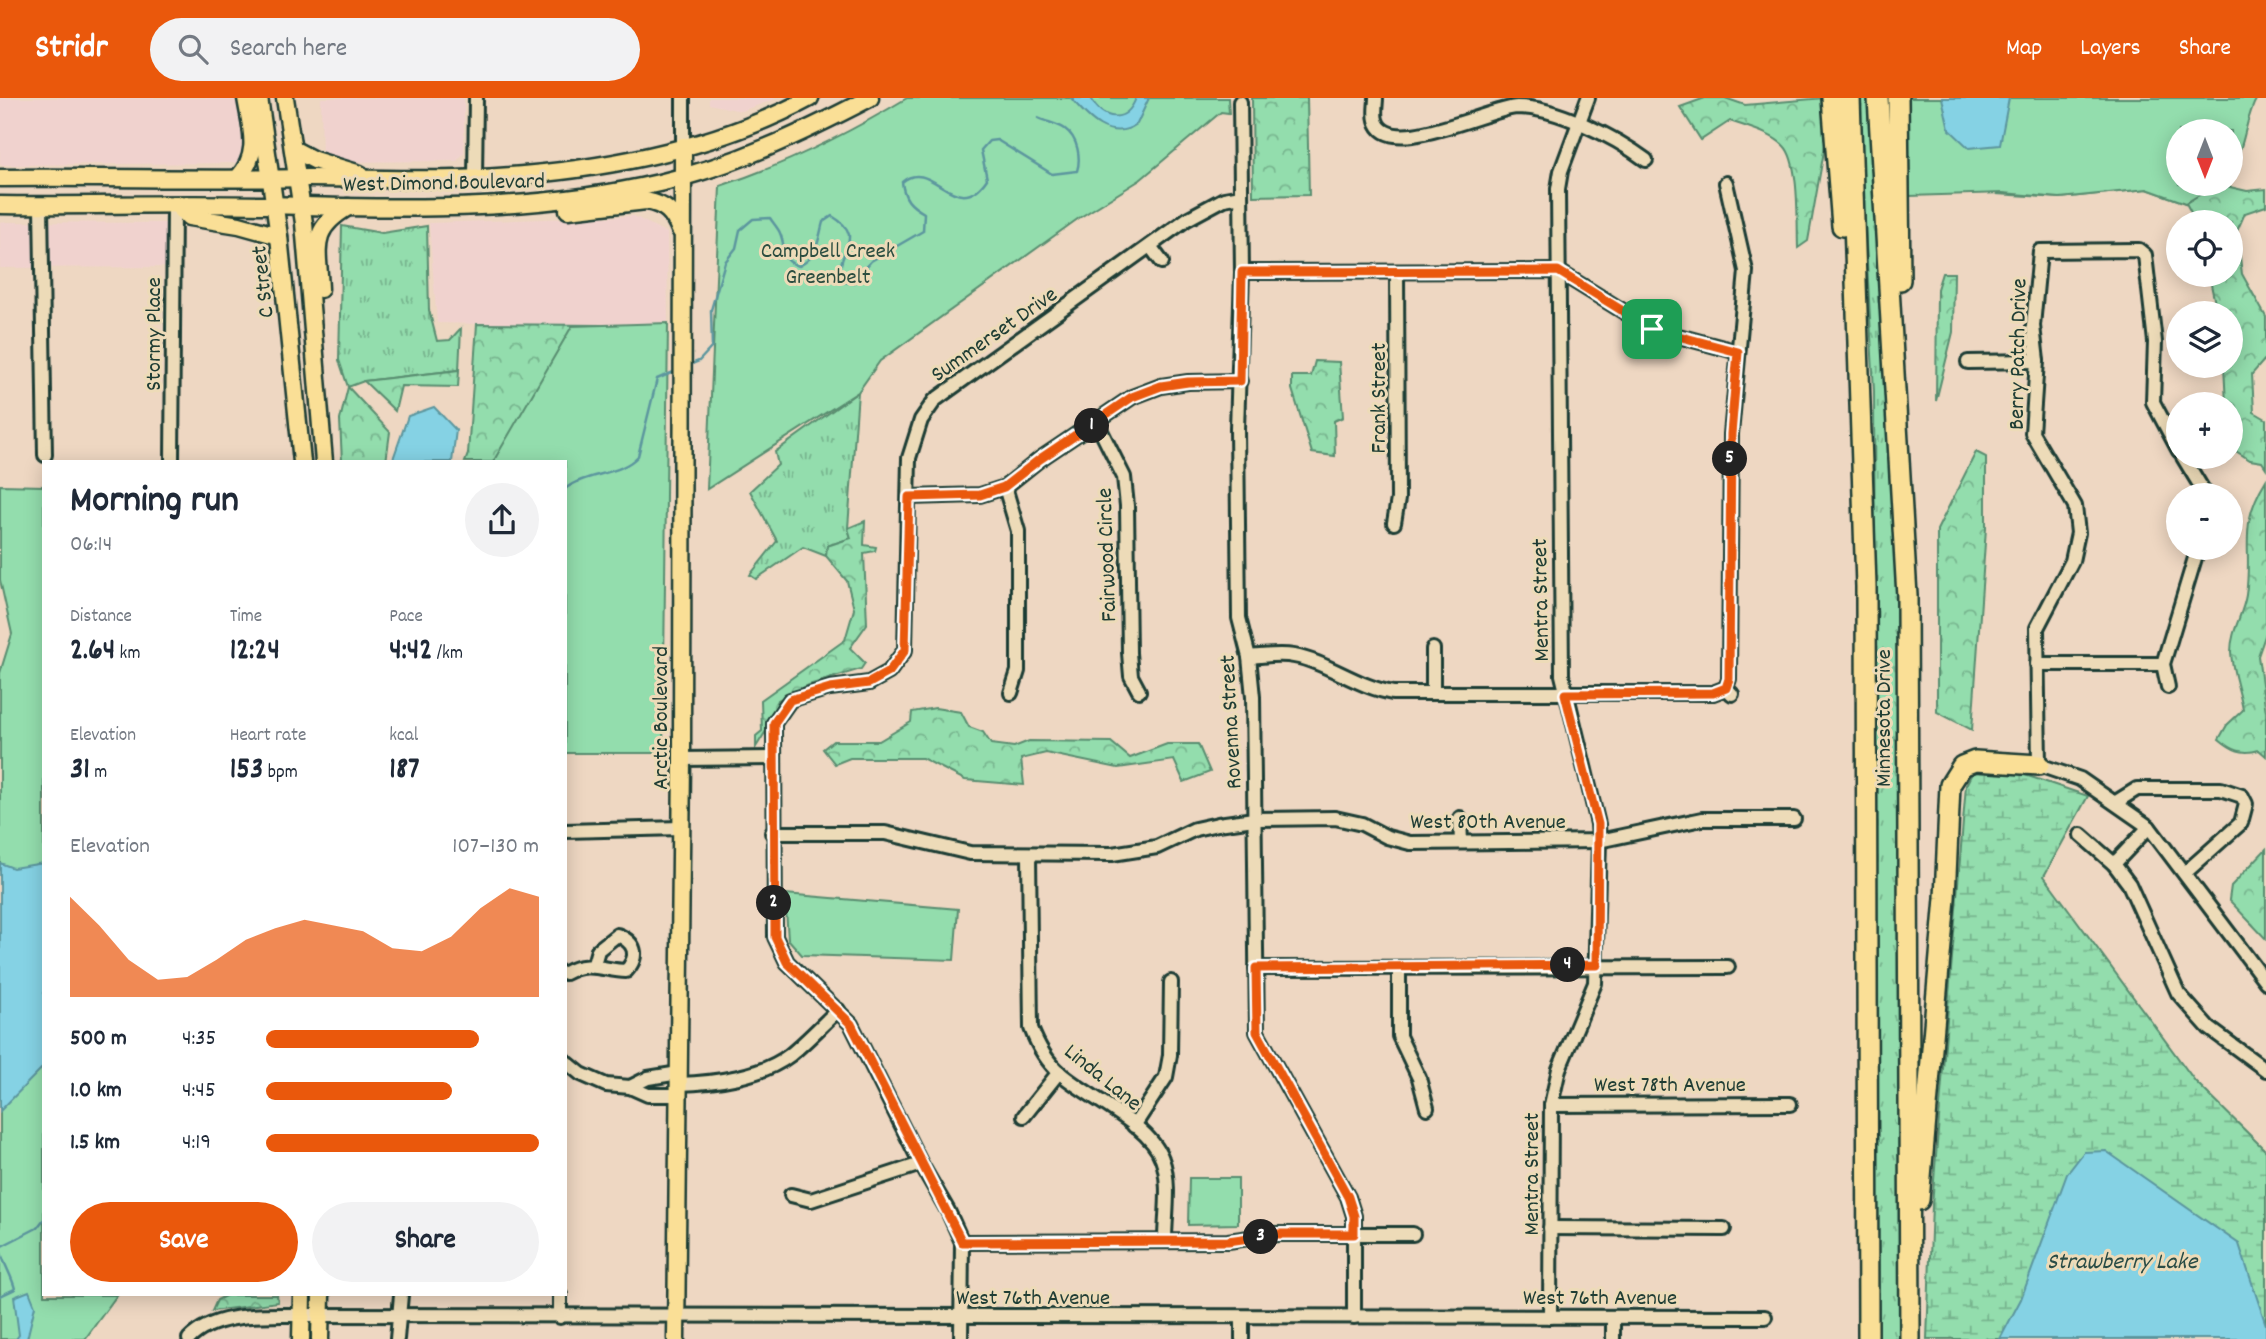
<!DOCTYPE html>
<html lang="en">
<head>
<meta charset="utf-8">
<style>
  :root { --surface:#fff; --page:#f2f2f3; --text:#1f2937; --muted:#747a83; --accent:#ea580c }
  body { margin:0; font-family:Dekko,sans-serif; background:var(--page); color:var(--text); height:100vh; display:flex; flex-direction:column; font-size:26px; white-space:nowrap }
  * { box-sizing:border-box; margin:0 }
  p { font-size:23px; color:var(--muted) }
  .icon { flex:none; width:38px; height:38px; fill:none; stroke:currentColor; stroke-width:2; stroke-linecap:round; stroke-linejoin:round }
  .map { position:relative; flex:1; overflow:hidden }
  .drawer { position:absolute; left:42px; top:362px; width:525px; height:836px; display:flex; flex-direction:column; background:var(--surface); border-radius:0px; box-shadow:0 4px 18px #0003 }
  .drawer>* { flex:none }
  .needle { width:46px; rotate:180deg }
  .controls { position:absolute; left:2166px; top:21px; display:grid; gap:14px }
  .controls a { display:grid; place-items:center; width:77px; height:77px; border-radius:50%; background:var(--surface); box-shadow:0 4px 18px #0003; font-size:35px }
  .pin { position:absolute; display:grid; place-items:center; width:60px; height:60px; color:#fff; margin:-30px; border-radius:14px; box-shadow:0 4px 10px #0006 }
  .km { position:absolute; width:35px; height:35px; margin:-18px; border-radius:50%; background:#222; color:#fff; font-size:19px; line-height:35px; text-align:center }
  .round { display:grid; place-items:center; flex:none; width:74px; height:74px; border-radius:37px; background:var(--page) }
  .headline { display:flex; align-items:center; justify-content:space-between; height:119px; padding:0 28px }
  h1 { font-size:38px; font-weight:700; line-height:52px }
  .figures { display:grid; grid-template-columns:repeat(3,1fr); gap:10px; height:119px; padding:7px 28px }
  .figures div { display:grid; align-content:center }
  .figures b { font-size:30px; font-weight:700 }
  .figures small { font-size:19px; font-weight:400 }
  .figures p { font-size:19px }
  .chart { height:196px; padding:14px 28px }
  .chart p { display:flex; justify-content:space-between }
  .chart svg { width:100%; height:126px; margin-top:7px; fill:var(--accent); opacity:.7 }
  .primary-button { display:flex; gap:14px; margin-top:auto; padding:14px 28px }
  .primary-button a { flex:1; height:80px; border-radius:42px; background:var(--accent); color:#fff; font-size:28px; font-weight:700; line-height:80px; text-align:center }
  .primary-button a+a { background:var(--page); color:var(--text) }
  ul { padding:0 28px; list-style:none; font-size:23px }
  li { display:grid; grid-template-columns:112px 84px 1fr; align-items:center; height:52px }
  li i { height:18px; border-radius:9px; background:var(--accent) }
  header { display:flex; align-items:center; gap:42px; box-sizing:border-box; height:98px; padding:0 35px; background:var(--accent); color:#fff }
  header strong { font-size:33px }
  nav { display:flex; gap:38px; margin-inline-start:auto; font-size:24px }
  .search { width:490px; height:63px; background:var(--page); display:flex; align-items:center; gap:18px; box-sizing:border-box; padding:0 24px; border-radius:38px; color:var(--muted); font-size:26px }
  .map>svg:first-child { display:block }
  .built { fill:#f0d2ce }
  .grass { fill:url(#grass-tufts); stroke:#598d70; stroke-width:2 }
  .forest { fill:url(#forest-crowns); stroke:#598d70; stroke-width:2 }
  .wetland { fill:url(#wetland-marsh); stroke:#598d70; stroke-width:2 }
  .park { fill:#93ddad; stroke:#598d70; stroke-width:2 }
  .water { fill:#85d2e4; stroke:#5c969e; stroke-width:2 }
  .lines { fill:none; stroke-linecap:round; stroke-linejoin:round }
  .stream { stroke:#5c969e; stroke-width:2.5 }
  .minor-casing { stroke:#1f3d34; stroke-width:18 }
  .major-casing { stroke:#1f3d34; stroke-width:21 }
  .highway-casing { stroke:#1f3d34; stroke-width:24 }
  .minor { stroke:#eddbb8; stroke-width:12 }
  .major { stroke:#fadf96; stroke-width:16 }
  .highway { stroke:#fadf96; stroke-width:19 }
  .route-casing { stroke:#fff; stroke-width:14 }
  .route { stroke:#ea580c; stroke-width:9 }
  .labels { text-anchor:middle; stroke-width:6; stroke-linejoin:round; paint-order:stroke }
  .street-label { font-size:23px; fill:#1f3d34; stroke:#eddbb8 }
  .park-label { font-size:23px; fill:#2b4d40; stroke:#eddbb8 }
  .water-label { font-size:24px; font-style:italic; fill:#294c46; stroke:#eddbb8 }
</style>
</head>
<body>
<header>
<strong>Stridr</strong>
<div class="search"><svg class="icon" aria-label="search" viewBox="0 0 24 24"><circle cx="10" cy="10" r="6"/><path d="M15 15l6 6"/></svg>Search here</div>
<nav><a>Map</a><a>Layers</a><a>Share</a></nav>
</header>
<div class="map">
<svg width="2266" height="1241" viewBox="0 0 2266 1241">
  <defs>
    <pattern id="grass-tufts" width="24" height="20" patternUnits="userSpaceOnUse" patternTransform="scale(1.75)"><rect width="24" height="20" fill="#93ddad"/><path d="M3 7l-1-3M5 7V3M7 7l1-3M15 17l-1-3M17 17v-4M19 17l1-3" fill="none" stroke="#77b48e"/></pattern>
    <pattern id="forest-crowns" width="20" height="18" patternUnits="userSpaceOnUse" patternTransform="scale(1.75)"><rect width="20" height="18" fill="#93ddad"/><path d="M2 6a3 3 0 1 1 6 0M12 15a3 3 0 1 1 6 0" fill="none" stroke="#77b48e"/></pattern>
    <pattern id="wetland-marsh" width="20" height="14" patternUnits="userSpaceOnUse" patternTransform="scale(1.75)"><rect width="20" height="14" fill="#93ddad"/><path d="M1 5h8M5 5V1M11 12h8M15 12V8" fill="none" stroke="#77b48e"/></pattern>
  </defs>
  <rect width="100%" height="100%" fill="#eed7c2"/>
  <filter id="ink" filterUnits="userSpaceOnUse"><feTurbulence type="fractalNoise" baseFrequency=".0143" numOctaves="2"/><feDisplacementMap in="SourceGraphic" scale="14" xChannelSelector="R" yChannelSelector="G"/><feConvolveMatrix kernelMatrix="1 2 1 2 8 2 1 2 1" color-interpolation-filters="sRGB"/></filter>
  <g filter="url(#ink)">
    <g class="built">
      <polygon points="0,0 238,0 245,50 241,60 235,65 0,67"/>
      <polygon points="321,0 464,0 464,55 457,63 322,64"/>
      <polygon points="709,0 779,0 741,13 709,6"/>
      <polygon points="634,118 667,135 668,225 572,228 437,225 429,125"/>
      <polygon points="0,124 169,125 168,169 0,170"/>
    </g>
    <g class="grass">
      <polygon points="1858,0 1872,0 1899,498 1899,1241 1878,1241 1874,293"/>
      <polygon points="342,128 382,135 427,128 429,212 437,243 450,242 461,230 459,272 364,283 348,289 339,262"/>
      <polygon points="858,294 848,430 851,440 827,448 826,458 803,449 756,481 750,477 777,443 750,393 778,367 775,354"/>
    </g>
    <g class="forest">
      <polygon points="1252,0 1307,0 1309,97 1253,98"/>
      <path d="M1705,0H1725L1745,7L1824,0L1827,36L1808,143L1798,150C1797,127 1800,64 1784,48C1772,35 1746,29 1730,23L1701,42L1680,9Z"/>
      <polygon points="2043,0 2179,86 2217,86 2247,93 2266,91 2266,108 2245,115 2237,133 2242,176 2266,219 2266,260 2252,276 2254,314 2266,321 2266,370 2262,364 2250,362 2231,350 2231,306 2226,306 2224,268 2231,268 2231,215 2217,215 2209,177 2231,177 2231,124 2196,124 2186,105 2147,91 2060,100 1997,96"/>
      <polygon points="1942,175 1954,175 1953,234 1936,303 1937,191"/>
      <polygon points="477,226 601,227 565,364 465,364 468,356"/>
      <polygon points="1315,263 1339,264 1343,319 1334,323 1335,358 1312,355 1292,291 1292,278 1311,278"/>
      <polygon points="459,272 458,289 401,288 395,313 364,283"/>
      <polygon points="348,289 390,334 386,364 342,364 340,322"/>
      <polygon points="1976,354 1986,359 1986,430 1972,632 1937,614 1937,432"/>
      <path d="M2266,382V535L2258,558L2266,614V658L2259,652C2242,657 2232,652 2219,641L2227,627L2243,612C2240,593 2232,574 2231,554C2231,532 2243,517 2246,497C2253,448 2237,429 2266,382Z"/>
      <polygon points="865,423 864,447 876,449 875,453 864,455 867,526 850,550 865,565 861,571 809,587 778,602 771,625 756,649 756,638 762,633 761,602 845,542 854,511 847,483 826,458 827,448 851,440 848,430"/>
      <polygon points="935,610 961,614 969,629 983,634 991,646 1014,649 1029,643 1111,644 1130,660 1167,646 1198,646 1210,674 1184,684 1174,662 1118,670 1046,655 1021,661 1024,687 965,682 922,660 850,660 835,666 823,651 833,643 879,643 911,624 912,614"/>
      <polygon points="2266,751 2266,841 2229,802 2231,788"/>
      <polygon points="227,1197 277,1197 278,1204 212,1213 217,1202"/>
    </g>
    <polygon class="wetland" points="2001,669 2088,698 2044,778 2195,983 2266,1053 2266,1241 1927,1241 1932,1107 1966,687 1974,671"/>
    <g class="park">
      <path d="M907,0H1228L1229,15L1221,14L1140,82L1079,120L880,263L858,294L707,391L720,88C785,67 849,35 907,0Z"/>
      <path d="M1907,0H2257C2244,21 2246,50 2231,68V33H2179V86H2217L2186,105L2147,91L2060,100L2003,95L1910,98Z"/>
      <polygon points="668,225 663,655 565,655 565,364 493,364 572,228"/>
      <polygon points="0,387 44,388 44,1197 117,1197 85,1241 0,1241 0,575 12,536 0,482"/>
      <polygon points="785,796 958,811 954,862 802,857 788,841"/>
      <polygon points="1189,1080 1238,1080 1238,1126 1188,1127"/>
    </g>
    <g class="water">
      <path d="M1071,0H1091C1103,23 1126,26 1136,0H1149L1137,26C1110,45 1087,19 1071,0Z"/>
      <polygon points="1942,0 2009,0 2000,47 1969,50 1949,31"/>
      <polygon points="434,309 456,332 452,364 392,364 408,318"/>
      <polygon points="0,765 13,770 44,765 44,968 0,1013"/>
      <polygon points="2106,1053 2239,1146 2266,1227 2266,1241 2000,1241 2021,1201 2067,1076 2084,1054"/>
      <polygon points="29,1193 35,1208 27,1241 16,1241 19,1237 14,1199"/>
    </g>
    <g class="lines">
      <g class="stream">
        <path d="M689,267L699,263L712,249L711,212L725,164L736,150L740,132L753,121L770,120C773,125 778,130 780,135C787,151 779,162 799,168C818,159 818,142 823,124L832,118C871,141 829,156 844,184L853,185L871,163L923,133L924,115C910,107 904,101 902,84C932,58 956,127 987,81L981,52L989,43L997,42L1052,76L1077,73C1081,60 1078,40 1065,31C1059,26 1046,24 1038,20"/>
        <path d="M565,391C587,374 620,378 638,358L657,281L676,273"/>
        <path d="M0,1198L15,1191C12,1177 0,1160 0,1149L37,1130L44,1121"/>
      </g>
      <defs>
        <g id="minor">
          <polyline points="683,0 683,48"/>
          <path d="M1376,0C1376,6 1374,15 1376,22C1387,63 1490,10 1517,9C1556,9 1615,39 1646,62"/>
          <polyline points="1240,4 1242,174 1237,331 1239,520 1249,559 1253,599 1257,934 1348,1099 1354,1118 1354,1219"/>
          <polyline points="475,80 476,0"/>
          <polyline points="1726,85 1746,173 1731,336 1729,581 1726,590 1732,596"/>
          <polyline points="41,108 45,357"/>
          <polyline points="1150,148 1162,164"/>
          <polyline points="1242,174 1558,173 1652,231 1738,254"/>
          <polyline points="1968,264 2037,263"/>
          <polyline points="1097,325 1124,379 1127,408 1129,555 1131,578 1139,593"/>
          <polyline points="2179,353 2153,304 2155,244 2145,157 2139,152 2040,153 2033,228 2037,263 2032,335 2075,408 2078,435 2072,463 2037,530 2039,667 2080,681 2149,729 2266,884"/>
          <polyline points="2183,359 2206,397"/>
          <polyline points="172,364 174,108"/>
          <polyline points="1005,389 1018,433 1018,573 1011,595"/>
          <polyline points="909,399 980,397 1005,389 1040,361 1132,299 1161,288 1188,284 1240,283"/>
          <polyline points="1394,425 1398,401 1397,174"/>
          <path d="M1249,559C1264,558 1279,555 1294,558C1327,564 1357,589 1393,595H1713L1726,590"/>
          <polyline points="2037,566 2163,566"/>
          <polyline points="2168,589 2163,566 2198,450"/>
          <polyline points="1433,595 1433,551"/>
          <polyline points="682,661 772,660"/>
          <polyline points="2116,704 2137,691 2221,691 2242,698 2246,706 2241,725 2186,774"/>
          <polyline points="1460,720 1461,744"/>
          <polyline points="565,733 681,730"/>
          <polyline points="772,735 885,735 970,755 1112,756 1157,749 1195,731 1218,726 1254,721 1335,720 1362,726 1387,739 1410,745 1599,743 1702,721 1794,721"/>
          <polyline points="2081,737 2114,766 2129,786 2178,895 2209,930 2266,972"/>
          <path d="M1029,757L1031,930C1037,946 1046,963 1060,975C1087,999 1150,1026 1162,1061C1171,1085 1165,1117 1165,1142"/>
          <polyline points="2114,766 2149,729"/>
          <polyline points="1256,870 1728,869"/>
          <polyline points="1399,870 1399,938 1419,980 1427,1010"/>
          <path d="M565,875C587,862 603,872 626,873C640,857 635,844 617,837L598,852L594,866"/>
          <polyline points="565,963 581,976 606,987 630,989 648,997 679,997"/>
          <path d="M679,986C713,985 762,979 790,957C807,943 822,927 838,912"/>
          <polyline points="630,989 648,980 679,975"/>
          <polyline points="1551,1007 1790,1006"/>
          <polyline points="1024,1018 1059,974"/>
          <polyline points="1134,1028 1166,979 1170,957 1171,884"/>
          <polyline points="791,1097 811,1102 921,1066"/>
          <polyline points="1550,1130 1724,1131"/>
          <polyline points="962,1144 1228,1143 1277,1136 1413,1136"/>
          <polyline points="560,1219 560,1197"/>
          <polyline points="1550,1219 1551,1007 1559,971 1595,885 1599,743 1598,726 1562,577 1558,91 1561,73 1588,0"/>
          <polyline points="1613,1220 1613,1241"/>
          <path d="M189,1241C211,1218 252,1217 282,1217L1765,1219"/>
          <polyline points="397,1241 401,1197"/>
          <polyline points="961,1241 962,1144 948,1113 921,1066 851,926 787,864 775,839 774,625 790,602 830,590 869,585 889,574 905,552 909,360 921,322 935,302 1187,121 1224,101 1241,98"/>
          <polyline points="1242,1241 1242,1220"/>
        </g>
        <g id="major">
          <polyline points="259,0 279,138 302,364"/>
          <polyline points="285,0 304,125 324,364"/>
          <polyline points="293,51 314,62 360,76"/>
          <path d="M0,80C103,79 205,82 308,80C357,80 407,82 456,81C575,77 704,57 810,0"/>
          <path d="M238,80C261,55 251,31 246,0"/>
          <path d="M0,107C88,108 176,105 265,107C396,111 531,115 659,85C733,68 803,35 870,0"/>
          <polyline points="178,108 189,119 239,127 279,138"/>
          <path d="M568,112L646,103C666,107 673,114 680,132"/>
          <path d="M320,191C318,149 309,132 348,109"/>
          <polyline points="301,1241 302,1197"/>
          <polyline points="320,1241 321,1197"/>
          <polyline points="676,1241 682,661 683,48"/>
        </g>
        <g id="highway">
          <polyline points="1832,0 1842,128"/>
          <polyline points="1850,0 1866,489 1868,1241"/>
          <polyline points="1878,0 1907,498 1910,1241"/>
          <polyline points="1898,0 1900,182"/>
          <polyline points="1919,1102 1945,800 1950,687 1962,668 1975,663 2039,667"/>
        </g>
      </defs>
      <use href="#minor" class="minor-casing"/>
      <use href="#major" class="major-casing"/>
      <use href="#highway" class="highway-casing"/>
      <use href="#minor" class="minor"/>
      <use href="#major" class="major"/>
      <use href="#highway" class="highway"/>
    </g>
  </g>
  <g class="lines" filter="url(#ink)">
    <defs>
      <polygon id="route" points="1558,173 1652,231 1738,254 1731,336 1729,581 1726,590 1713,595 1565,596 1598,726 1597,867 1256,870 1257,934 1348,1099 1354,1118 1354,1136 1277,1136 1228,1143 962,1144 851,926 787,864 775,839 774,625 790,602 830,590 869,585 889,574 905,552 909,399 980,397 1004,389 1040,361 1132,299 1161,288 1188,284 1240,283 1242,174"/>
    </defs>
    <use href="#route" class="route-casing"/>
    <use href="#route" class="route"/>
  </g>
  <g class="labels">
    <g class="street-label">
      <text transform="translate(444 83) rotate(-1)" y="8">West Dimond Boulevard</text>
      <text transform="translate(261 184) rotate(-96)" y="8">C Street</text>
      <text transform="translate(993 235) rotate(-35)" y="8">Summerset Drive</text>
      <text transform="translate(152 236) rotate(-90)" y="8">Stormy Place</text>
      <text transform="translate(2016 256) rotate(-89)" y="8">Berry Patch Drive</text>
      <text transform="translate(1377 300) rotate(-90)" y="8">Frank Street</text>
      <text transform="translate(1105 457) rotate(-92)" y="8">Fairwood Circle</text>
      <text transform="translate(1539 502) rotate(-91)" y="8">Mentra Street</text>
      <text transform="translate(659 620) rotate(-90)" y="8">Arctic Boulevard</text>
      <text transform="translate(1882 620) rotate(-90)" y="8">Minnesota Drive</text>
      <text transform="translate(1229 624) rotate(-93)" y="8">Rovenna Street</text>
      <text x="1488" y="730">West 80th Avenue</text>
      <text transform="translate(1104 978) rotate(39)" y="8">Linda Lane</text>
      <text x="1670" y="993">West 78th Avenue</text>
      <text transform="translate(1530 1076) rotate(-90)" y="8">Mentra Street</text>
      <text x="1033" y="1206">West 76th Avenue</text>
      <text x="1600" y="1206">West 76th Avenue</text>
    </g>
    <g class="park-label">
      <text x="828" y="159">Campbell Creek<tspan x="828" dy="26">Greenbelt</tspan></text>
    </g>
    <g class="water-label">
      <text x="2122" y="1170">Strawberry Lake</text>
    </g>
  </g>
</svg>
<div class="controls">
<a><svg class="needle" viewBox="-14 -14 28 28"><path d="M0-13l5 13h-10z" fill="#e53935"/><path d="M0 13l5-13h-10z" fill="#747a83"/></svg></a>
<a><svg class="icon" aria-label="locate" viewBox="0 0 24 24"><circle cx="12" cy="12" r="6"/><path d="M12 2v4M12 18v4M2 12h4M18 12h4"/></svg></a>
<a><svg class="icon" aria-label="layers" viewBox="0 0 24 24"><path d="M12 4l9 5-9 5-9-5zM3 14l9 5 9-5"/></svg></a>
<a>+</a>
<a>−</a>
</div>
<div class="pin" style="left:1652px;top:231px;background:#1e9e55"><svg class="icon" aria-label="arrive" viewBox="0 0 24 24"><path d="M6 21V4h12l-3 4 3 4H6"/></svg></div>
<b class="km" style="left:1092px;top:328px">1</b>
<b class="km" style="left:774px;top:805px">2</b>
<b class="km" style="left:1261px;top:1139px">3</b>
<b class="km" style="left:1568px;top:867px">4</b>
<b class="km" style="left:1730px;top:361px">5</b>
<section class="drawer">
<div class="headline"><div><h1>Morning run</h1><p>06:14</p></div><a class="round"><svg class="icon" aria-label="share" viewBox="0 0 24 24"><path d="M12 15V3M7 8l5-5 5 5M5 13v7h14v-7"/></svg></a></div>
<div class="figures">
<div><p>Distance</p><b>2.64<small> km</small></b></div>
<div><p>Time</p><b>12:24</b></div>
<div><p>Pace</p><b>4:42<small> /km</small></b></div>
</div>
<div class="figures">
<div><p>Elevation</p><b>31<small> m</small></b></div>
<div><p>Heart rate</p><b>153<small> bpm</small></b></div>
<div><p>kcal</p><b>187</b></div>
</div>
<div class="chart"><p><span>Elevation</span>107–130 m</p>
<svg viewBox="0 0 160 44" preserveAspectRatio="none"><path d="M0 44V9L10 19L20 31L30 38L40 37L50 31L60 24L70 20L80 17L90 19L100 21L110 27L120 28L130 23L140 13L150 6L160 9V44z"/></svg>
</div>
<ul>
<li><b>500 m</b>4:35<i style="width:78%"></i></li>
<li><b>1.0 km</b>4:45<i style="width:68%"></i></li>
<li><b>1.5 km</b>4:19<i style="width:100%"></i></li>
</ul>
<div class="primary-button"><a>Save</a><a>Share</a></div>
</section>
</div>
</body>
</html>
